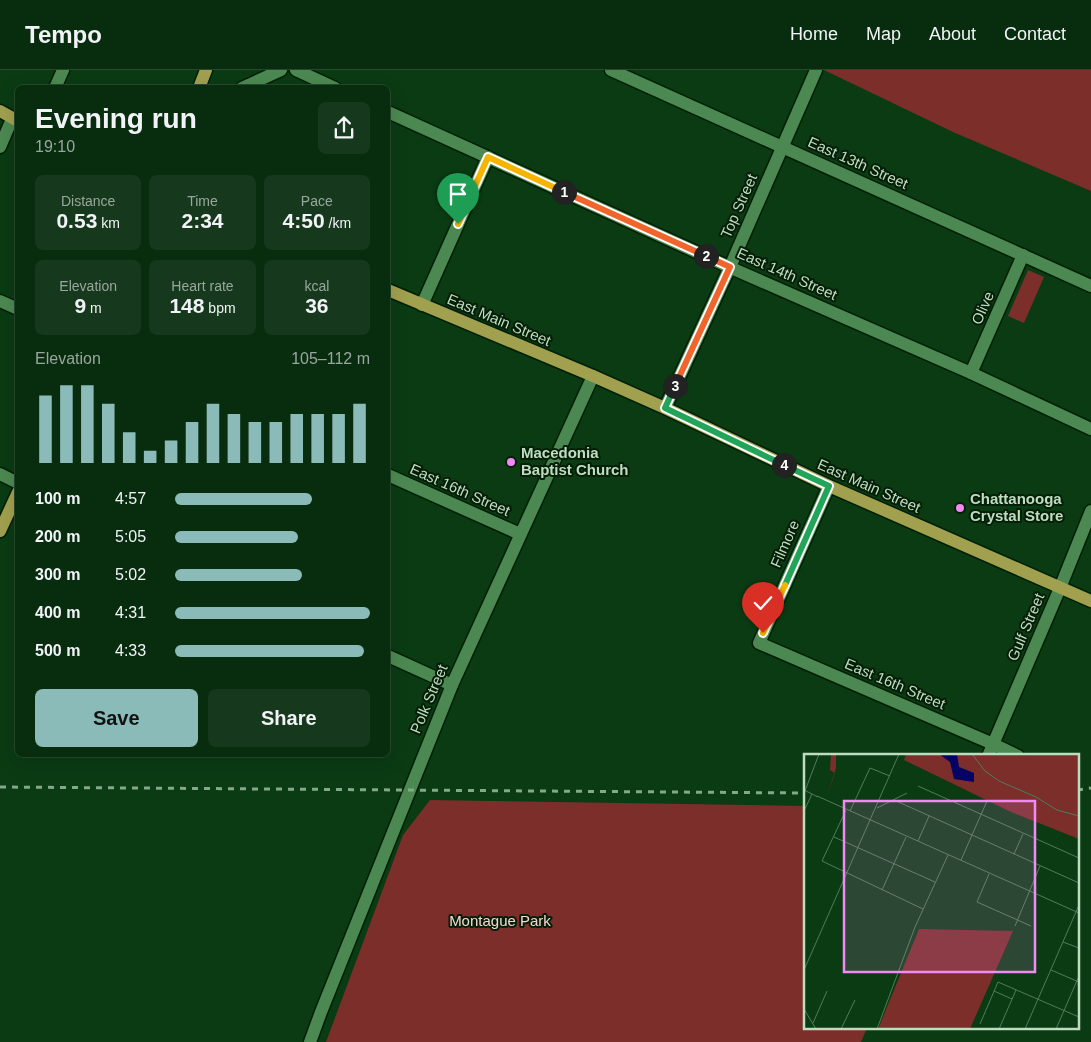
<!DOCTYPE html>
<html lang="en">
<head>
<meta charset="utf-8">
<style>
  :root { --surface:#082c0e; --page:#16381c; --text:#f1f3f6; --muted:#98a79e; --line:#29482e; --accent:#8bbbb9 }
  body { margin:0; font-family:Helvetica,sans-serif; background:var(--page); color:var(--text); height:100vh; display:flex; flex-direction:column; font-size:19px; white-space:nowrap }
  * { box-sizing:border-box; margin:0 }
  p { font-size:16px; color:var(--muted) }
  .icon { flex:none; width:28px; height:28px; fill:none; stroke:currentColor; stroke-width:2; stroke-linecap:round; stroke-linejoin:round }
  .map { position:relative; flex:1; overflow:hidden }
  .details { position:absolute; left:15px; top:15px; width:375px; height:672px; display:flex; flex-direction:column; background:var(--surface); border-radius:8px; box-shadow:0 5px 20px #0002,0 0 0 1px var(--line) }
  .details>* { flex:none }
  .pin { position:absolute; display:grid; place-items:center; width:42px; height:42px; color:#fff; margin:-51px -21px; border-radius:50% 50% 50% 0; rotate:-45deg; box-shadow:0 0 5px #0007 }
  .pin .icon { rotate:45deg }
  .km { position:absolute; width:25px; height:25px; margin:-12px; border-radius:50%; background:#222; color:#fff; font-size:14px; line-height:25px; text-align:center }
  .round { display:grid; place-items:center; flex:none; width:52px; height:52px; border-radius:8px; background:var(--page) }
  .overview { display:flex; align-items:center; justify-content:space-between; height:85px; padding:0 20px }
  h1 { font-size:28px; font-weight:600; line-height:38px }
  .metrics { display:grid; grid-template-columns:repeat(3,1fr); gap:8px; height:85px; padding:5px 20px }
  .metrics div { display:grid; align-content:center; border-radius:8px; background:var(--page); text-align:center }
  .metrics b { font-size:21px; font-weight:600 }
  .metrics small { font-size:14px; font-weight:400 }
  .metrics p { font-size:14px }
  .chart { height:140px; padding:10px 20px }
  .chart p { display:flex; justify-content:space-between }
  .chart svg { width:100%; height:90px; margin-top:5px; stroke:var(--accent); stroke-width:6 }
  .cta { display:flex; gap:10px; margin-top:auto; padding:10px 20px }
  .cta a { flex:1; height:58px; border-radius:8px; background:var(--accent); color:#111; font-size:20px; font-weight:600; line-height:58px; text-align:center }
  .cta a+a { background:var(--page); color:var(--text) }
  ul { padding:0 20px; list-style:none; font-size:16px }
  li { display:grid; grid-template-columns:80px 60px 1fr; align-items:center; height:38px }
  li i { height:12px; border-radius:6px; background:var(--accent) }
  header { display:flex; align-items:center; gap:30px; box-sizing:border-box; height:70px; padding:0 25px; background:var(--surface); border-bottom:1px solid var(--line) }
  header strong { font-size:24px }
  nav { display:flex; gap:28px; margin-inline-start:auto; font-size:18px }
  .map>svg:first-child { display:block }
  .green { fill:#7b2e2a }
  .lines { fill:none; stroke-linecap:round; stroke-linejoin:round }
  .minor-casing { stroke:#001f05; stroke-width:15 }
  .major-casing { stroke:#001f05; stroke-width:15 }
  .minor { stroke:#4c8952; stroke-width:12 }
  .major { stroke:#a1a04f; stroke-width:12 }
  .rail { stroke:#84a988; stroke-width:3; stroke-dasharray:6 6; stroke-linecap:butt }
  .split-1-casing { stroke:#fff; stroke-width:10 }
  .split-2-casing { stroke:#fff; stroke-width:10 }
  .split-3-casing { stroke:#fff; stroke-width:10 }
  .split-4-casing { stroke:#fff; stroke-width:10 }
  .split-5-casing { stroke:#fff; stroke-width:10 }
  .split-6-casing { stroke:#fff; stroke-width:10 }
  .split-1 { stroke:#f5b400; stroke-width:6 }
  .split-2 { stroke:#f0652b; stroke-width:6 }
  .split-3 { stroke:#f0652b; stroke-width:6 }
  .split-4 { stroke:#22a559; stroke-width:6 }
  .split-5 { stroke:#22a559; stroke-width:6 }
  .split-6 { stroke:#f5b400; stroke-width:6 }
  .poi-dot { fill:#f18af4; stroke:#051e08; stroke-width:2 }
  .labels { text-anchor:middle; stroke-width:4; stroke-linejoin:round; paint-order:stroke }
  .street-label { font-size:15px; fill:#beddbf; stroke:#051e08 }
  .poi-label { font-size:15px; font-weight:bold; fill:#beddbf; stroke:#051e08; text-anchor:start }
  .park-label { font-size:15px; fill:#f8d7d3; stroke:#051e08 }
  .inset-road { fill:none; stroke:#527c58; stroke-width:1 }
  .view { fill:#f18af4; fill-opacity:0.15; stroke:#f18af4; stroke-width:2.5 }
  .inset-edge { fill:none; stroke:#beddbf; stroke-width:2.5 }
</style>
</head>
<body>
<header>
<strong>Tempo</strong>
<nav><a>Home</a><a>Map</a><a>About</a><a>Contact</a></nav>
</header>
<div class="map">
<svg width="1091" height="972" viewBox="0 0 1091 972">
  <rect width="100%" height="100%" fill="#0a3b13"/>
  <g class="green">
    <polygon points="824,0 1091,0 1091,121 953,62"/>
    <polygon points="1028,200 1044,207 1024,253 1008,246"/>
    <polygon points="430,730 805,736 805,958 867,958 861,972 326,972 403,765"/>
  </g>
  <g class="lines">
    <defs>
      <g id="minor">
        <polyline points="296,0 335,18"/>
        <polyline points="611,0 1091,216"/>
        <polyline points="55,18 63,0"/>
        <polyline points="242,18 281,0"/>
        <polyline points="388,42 738,201 971,303 1091,359"/>
        <polyline points="0,77 12,49"/>
        <polyline points="0,231 18,239"/>
        <polyline points="422,235 488,87"/>
        <polyline points="971,303 1023,185"/>
        <polyline points="665,338 730,197 816,0"/>
        <polyline points="0,404 18,413"/>
        <polyline points="388,405 520,464"/>
        <polyline points="829,416 759,573 993,674 1018,686"/>
        <polyline points="388,586 452,615"/>
        <polyline points="988,686 1060,518 1091,441"/>
        <polyline points="310,972 321,942 452,615 593,306"/>
      </g>
      <g id="major">
        <polyline points="199,18 206,0"/>
        <polyline points="0,41 18,51"/>
        <polyline points="388,220 593,306 665,338 829,416 1091,531"/>
        <polyline points="0,461 18,422"/>
      </g>
    </defs>
    <use href="#minor" class="minor-casing"/>
    <use href="#major" class="major-casing"/>
    <use href="#minor" class="minor"/>
    <use href="#major" class="major"/>
    <g class="rail">
      <polyline points="0,717 805,723"/>
      <polyline points="1077,720 1091,718"/>
    </g>
  </g>
  <g class="lines">
    <defs>
      <polyline id="split-1" points="458,154 488,87 564,122"/>
      <polyline id="split-2" points="564,122 706,186"/>
      <polyline id="split-3" points="675,316 730,197 706,186"/>
      <polyline id="split-4" points="675,316 665,338 784,395"/>
      <polyline id="split-5" points="784,395 829,416 785,515"/>
      <polyline id="split-6" points="763,563 785,515"/>
    </defs>
    <use href="#split-1" class="split-1-casing"/>
    <use href="#split-2" class="split-2-casing"/>
    <use href="#split-3" class="split-3-casing"/>
    <use href="#split-4" class="split-4-casing"/>
    <use href="#split-5" class="split-5-casing"/>
    <use href="#split-6" class="split-6-casing"/>
    <use href="#split-1" class="split-1"/>
    <use href="#split-2" class="split-2"/>
    <use href="#split-3" class="split-3"/>
    <use href="#split-4" class="split-4"/>
    <use href="#split-5" class="split-5"/>
    <use href="#split-6" class="split-6"/>
  </g>
  <g class="poi-dot">
    <circle cx="511" cy="392" r="5"/>
    <circle cx="960" cy="438" r="5"/>
  </g>
  <g class="labels">
    <g class="street-label">
      <text transform="translate(858 93) rotate(24)" y="5">East 13th Street</text>
      <text transform="translate(739 136) rotate(-66)" y="5">Top Street</text>
      <text transform="translate(787 204) rotate(24)" y="5">East 14th Street</text>
      <text transform="translate(983 238) rotate(-66)" y="5">Olive</text>
      <text transform="translate(499 250) rotate(23)" y="5">East Main Street</text>
      <text transform="translate(869 416) rotate(24)" y="5">East Main Street</text>
      <text transform="translate(460 420) rotate(24)" y="5">East 16th Street</text>
      <text transform="translate(785 474) rotate(-66)" y="5">Filmore</text>
      <text transform="translate(1026 557) rotate(-67)" y="5">Gulf Street</text>
      <text transform="translate(895 614) rotate(23)" y="5">East 16th Street</text>
      <text transform="translate(429 629) rotate(-67)" y="5">Polk Street</text>
    </g>
    <g class="poi-label">
      <text x="521" y="388">Macedonia<tspan x="521" dy="17">Baptist Church</tspan></text>
      <text x="970" y="434">Chattanooga<tspan x="970" dy="17">Crystal Store</tspan></text>
    </g>
    <g class="park-label">
      <text x="500" y="856">Montague Park</text>
    </g>
  </g>
  <g transform="translate(804 684)">
    <rect width="275" height="275" fill="#0a3b13"/>
    <path d="M27,0H32V14L23,42L31,19L26,16ZM102,0H275V85L207,58L100,6ZM115,175L209,177L166,275H74Z" fill="#7b2e2a"/>
    <path d="M135,0H153L155,13L170,19V28L150,25L146,8Z" fill="#040262"/>
    <path class="inset-road" d="M168,0L181,17L195,27L232,43L253,56L275,62M114,32L275,104M0,36L14,43M1,37L15,0M13,42L275,159M90,46L275,129M73,54L103,39M42,56L18,107L119,155M0,57L8,40M46,57L66,14L86,22M30,83L131,128M114,87L125,62M210,100L219,80M157,106L183,47M185,120L173,148L227,172M78,136L102,83M211,172L236,112M259,188L275,194M0,216L95,0M247,216L275,228M190,237L208,245M0,255L12,275M9,269L23,237M176,270L194,228L275,263M37,275L51,246M73,275L111,173L144,101M195,275L212,236M221,275L275,151M252,275L275,222"/>
    <path class="view" d="M40,47H231V218H40Z"/>
    <rect width="275" height="275" class="inset-edge"/>
  </g>
</svg>
<div class="pin" style="left:458px;top:154px;background:#1e9e55"><svg class="icon" aria-label="arrive" viewBox="0 0 24 24"><path d="M6 21V4h12l-3 4 3 4H6"/></svg></div>
<div class="pin" style="left:763px;top:563px;background:#d93025"><svg class="icon" aria-label="check" viewBox="0 0 24 24"><path d="M5 12l5 5 9-10"/></svg></div>
<b class="km" style="left:564px;top:122px">1</b>
<b class="km" style="left:706px;top:186px">2</b>
<b class="km" style="left:675px;top:316px">3</b>
<b class="km" style="left:784px;top:395px">4</b>
<section class="details">
<div class="overview"><div><h1>Evening run</h1><p>19:10</p></div><a class="round"><svg class="icon" aria-label="share" viewBox="0 0 24 24"><path d="M12 15V3M7 8l5-5 5 5M5 13v7h14v-7"/></svg></a></div>
<div class="metrics">
<div><p>Distance</p><b>0.53<small> km</small></b></div>
<div><p>Time</p><b>2:34</b></div>
<div><p>Pace</p><b>4:50<small> /km</small></b></div>
</div>
<div class="metrics">
<div><p>Elevation</p><b>9<small> m</small></b></div>
<div><p>Heart rate</p><b>148<small> bpm</small></b></div>
<div><p>kcal</p><b>36</b></div>
</div>
<div class="chart"><p><span>Elevation</span>105–112 m</p>
<svg viewBox="0 0 160 44" preserveAspectRatio="none"><path d="M5 44V11M15 44V6M25 44V6M35 44V15M45 44V29M55 44V38M65 44V33M75 44V24M85 44V15M95 44V20M105 44V24M115 44V24M125 44V20M135 44V20M145 44V20M155 44V15"/></svg>
</div>
<ul>
<li><b>100 m</b>4:57<i style="width:70%"></i></li>
<li><b>200 m</b>5:05<i style="width:63%"></i></li>
<li><b>300 m</b>5:02<i style="width:65%"></i></li>
<li><b>400 m</b>4:31<i style="width:100%"></i></li>
<li><b>500 m</b>4:33<i style="width:97%"></i></li>
</ul>
<div class="cta"><a>Save</a><a>Share</a></div>
</section>
</div>
</body>
</html>
